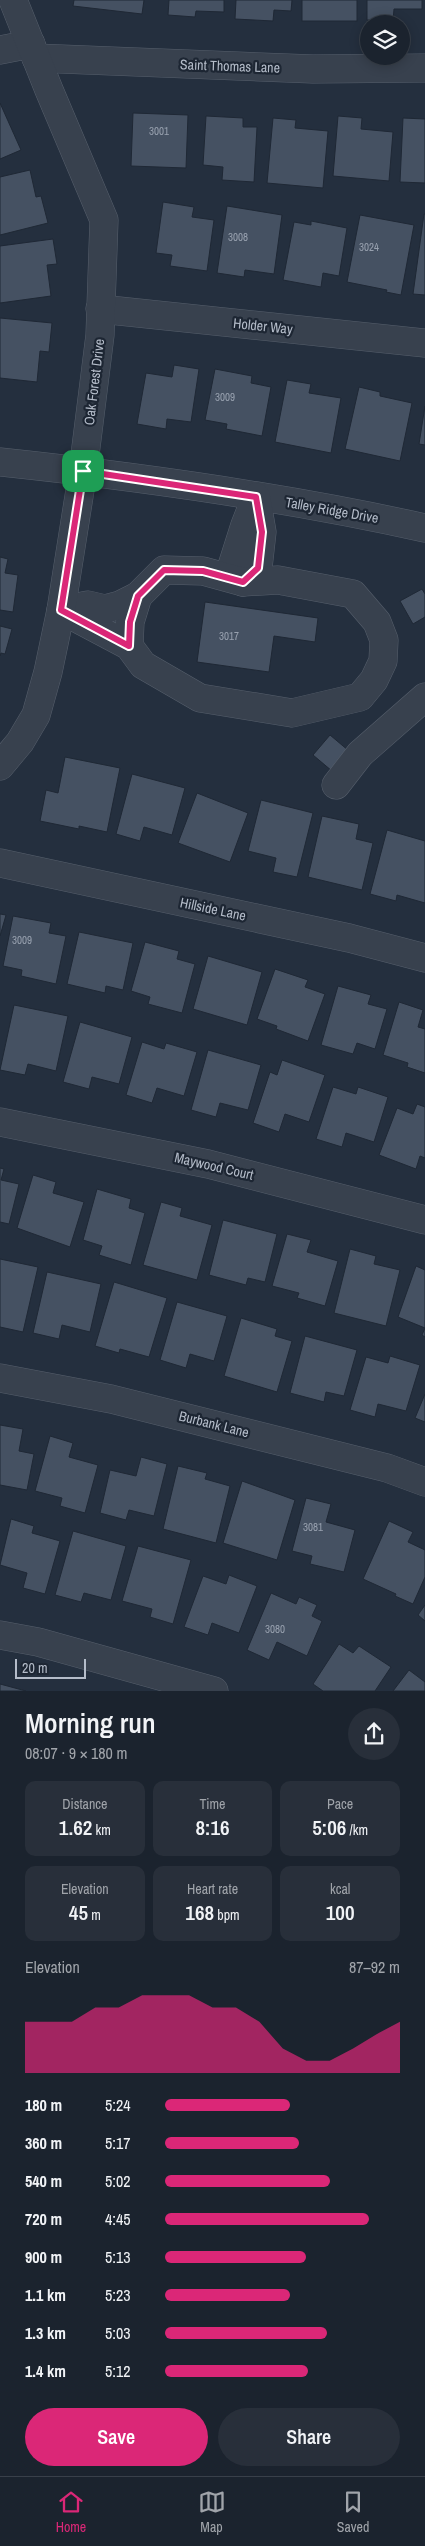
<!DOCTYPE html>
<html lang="en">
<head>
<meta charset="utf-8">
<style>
  :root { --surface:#1b232e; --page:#282f3a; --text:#f1f3f6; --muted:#a0a4aa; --line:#39404a; --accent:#db2777 }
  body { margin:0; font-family:"Archivo Narrow",sans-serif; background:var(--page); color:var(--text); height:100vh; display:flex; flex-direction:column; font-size:19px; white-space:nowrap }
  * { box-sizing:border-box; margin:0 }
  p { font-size:16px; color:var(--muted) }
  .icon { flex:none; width:28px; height:28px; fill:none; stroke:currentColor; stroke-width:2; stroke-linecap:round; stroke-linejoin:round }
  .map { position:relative; height:1691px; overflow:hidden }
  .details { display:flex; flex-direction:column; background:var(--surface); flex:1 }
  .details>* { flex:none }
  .buttons { position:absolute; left:360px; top:15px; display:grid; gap:10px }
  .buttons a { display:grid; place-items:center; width:50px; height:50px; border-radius:50%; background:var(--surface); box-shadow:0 2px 12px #0003,0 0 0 1px var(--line); font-size:25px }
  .scale { position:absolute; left:15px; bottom:12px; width:71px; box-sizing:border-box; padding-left:5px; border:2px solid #b4bcc9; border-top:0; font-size:14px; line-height:18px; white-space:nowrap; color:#b4bcc9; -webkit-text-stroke:4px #1d2633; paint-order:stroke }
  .pin { position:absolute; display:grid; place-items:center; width:42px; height:42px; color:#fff; margin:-21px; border-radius:10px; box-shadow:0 2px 8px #0006 }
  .round { display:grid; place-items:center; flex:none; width:52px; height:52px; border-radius:26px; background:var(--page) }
  .headline { display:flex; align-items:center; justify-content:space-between; height:85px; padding:0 25px }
  h1 { font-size:28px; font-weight:600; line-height:38px }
  .metrics { display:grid; grid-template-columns:repeat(3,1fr); gap:8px; height:85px; padding:5px 25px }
  .metrics div { display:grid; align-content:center; border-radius:10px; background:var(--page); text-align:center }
  .metrics b { font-size:21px; font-weight:600 }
  .metrics small { font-size:14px; font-weight:400 }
  .metrics p { font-size:14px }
  .chart { height:140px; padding:10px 25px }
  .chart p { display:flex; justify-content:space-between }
  .chart svg { width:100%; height:90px; margin-top:5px; fill:var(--accent); opacity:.7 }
  .button { display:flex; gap:10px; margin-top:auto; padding:10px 25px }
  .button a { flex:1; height:58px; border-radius:30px; background:var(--accent); color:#fff; font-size:20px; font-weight:600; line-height:58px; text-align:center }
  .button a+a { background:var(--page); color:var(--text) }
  ul { padding:0 25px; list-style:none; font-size:16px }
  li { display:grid; grid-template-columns:80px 60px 1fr; align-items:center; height:38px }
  li i { height:12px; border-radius:6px; background:var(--accent) }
  .dock { display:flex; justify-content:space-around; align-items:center; height:70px; border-top:1px solid var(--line); background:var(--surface); font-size:14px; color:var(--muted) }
  .dock a { display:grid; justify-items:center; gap:2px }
  .dock .selected { color:var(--accent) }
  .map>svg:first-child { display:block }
  .building { fill:#455162; stroke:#1f2835 }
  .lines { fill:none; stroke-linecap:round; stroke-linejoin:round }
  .minor-casing { stroke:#565f6c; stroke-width:29 }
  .minor { stroke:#38414e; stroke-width:28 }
  .route-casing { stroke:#fff; stroke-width:10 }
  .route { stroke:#db2777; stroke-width:6 }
  .labels { text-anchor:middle; stroke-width:4.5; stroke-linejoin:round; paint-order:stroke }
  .number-label { font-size:11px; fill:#98a1af }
  .street-label { font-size:14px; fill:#b4bcc9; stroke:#1d2633 }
</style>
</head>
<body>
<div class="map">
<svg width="425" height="1691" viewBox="0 0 425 1691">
  <rect width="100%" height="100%" fill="#242f3e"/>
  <g class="building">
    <polygon points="74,0 144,0 142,14 73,6"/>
    <polygon points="169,0 224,0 224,12 196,11 195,17 168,15"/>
    <polygon points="236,0 292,0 291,11 274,10 273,21 235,19"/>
    <rect x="302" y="0" width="55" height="21"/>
    <polygon points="367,0 422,0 422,9 394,9 393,21 367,20"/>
    <polygon points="0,103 21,150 0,159"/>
    <polygon points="133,113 188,115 186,168 131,166"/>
    <polygon points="206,116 243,118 243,127 257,127 254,182 222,180 223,167 203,165"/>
    <polygon points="338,116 362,118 361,129 393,132 389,181 333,176"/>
    <polygon points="273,118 296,120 295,128 328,131 323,188 267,183"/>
    <polygon points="403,118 425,119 425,183 400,182"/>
    <polygon points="30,170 36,197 41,196 48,223 0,235 0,177"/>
    <polygon points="163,202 194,207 192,217 214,220 207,271 170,266 172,255 156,253"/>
    <polygon points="227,206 282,215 274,274 245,270 244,277 217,273"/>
    <polygon points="424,214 425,214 425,295 413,294"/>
    <polygon points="360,215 414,225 401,295 386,292 387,290 347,282"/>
    <polygon points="311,221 347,228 339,276 323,273 321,287 283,280 294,222 311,225"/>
    <polygon points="53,239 57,264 47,265 51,296 0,303 0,246"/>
    <polygon points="0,318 52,323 49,352 40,351 37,382 0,378"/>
    <polygon points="174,365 199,369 191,422 167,419 166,429 137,424 146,373 172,377"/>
    <polygon points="215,369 252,376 251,383 271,387 262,436 226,429 227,424 205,420"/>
    <polygon points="287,380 311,384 309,393 341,398 331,453 275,442"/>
    <polygon points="359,387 380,392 380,396 412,403 400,461 345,449"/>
    <polygon points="425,406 425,445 419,444"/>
    <polygon points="0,557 8,559 5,573 18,575 13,612 0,610"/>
    <polygon points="422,589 425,594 425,617 413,624 400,601"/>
    <polygon points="205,602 318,618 315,642 274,636 269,672 197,662"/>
    <polygon points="0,626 12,629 5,654 1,653 0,656"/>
    <polygon points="330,735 349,751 332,771 313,755"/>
    <polygon points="65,757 120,768 107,832 79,826 79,829 40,821 46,790 58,793"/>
    <polygon points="132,774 185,788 172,835 144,827 140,841 116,834"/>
    <polygon points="197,793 248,813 230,862 178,843"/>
    <polygon points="261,800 313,813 297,877 273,872 276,858 248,851"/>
    <polygon points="322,816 359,824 356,839 373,843 362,890 308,877"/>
    <polygon points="387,830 425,841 425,903 397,895 396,901 370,894"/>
    <polygon points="0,914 6,915 0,936"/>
    <polygon points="13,916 51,923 49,933 66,936 56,984 21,976 22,970 3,966"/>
    <polygon points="79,932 133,943 123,990 106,986 105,993 67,984"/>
    <polygon points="145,942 179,951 177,959 195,964 182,1013 148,1004 150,997 131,991"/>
    <polygon points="208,956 262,972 247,1025 193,1009"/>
    <polygon points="275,969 308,980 305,987 325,994 308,1041 276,1029 277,1026 257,1019"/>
    <polygon points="338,986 371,995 368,1004 387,1009 375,1049 357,1043 353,1054 321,1045"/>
    <polygon points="399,1002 423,1010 418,1027 425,1029 425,1073 407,1067 408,1063 383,1055"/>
    <polygon points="14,1005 68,1016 56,1071 28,1064 25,1075 0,1070"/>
    <polygon points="80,1022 132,1037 119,1084 92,1077 89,1089 63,1082"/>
    <polygon points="142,1042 164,1049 166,1043 197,1052 184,1096 157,1088 152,1103 126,1095"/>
    <polygon points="208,1050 261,1065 248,1110 220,1103 216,1117 191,1110"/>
    <polygon points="282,1060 325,1075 309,1122 285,1114 279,1132 253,1123 270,1072 277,1075"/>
    <polygon points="333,1087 356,1094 358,1087 388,1097 374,1142 346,1133 342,1147 316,1139"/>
    <polygon points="417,1104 425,1107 425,1158 420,1156 416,1169 379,1155 397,1108 413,1114"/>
    <polygon points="0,1168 4,1169 1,1180 19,1184 9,1224 0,1222"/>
    <polygon points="33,1175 56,1182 53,1193 84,1202 70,1247 17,1228"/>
    <polygon points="97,1189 131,1199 129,1208 145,1213 131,1265 99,1255 102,1246 83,1240"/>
    <polygon points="161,1202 182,1208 180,1216 212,1225 197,1280 143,1265"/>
    <polygon points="223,1220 277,1234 265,1282 248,1278 246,1285 209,1275"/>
    <polygon points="287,1234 311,1240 307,1252 338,1261 325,1306 297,1298 299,1293 272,1286"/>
    <polygon points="350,1249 376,1256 374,1264 400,1270 386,1326 334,1313"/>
    <polygon points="0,1259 38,1267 23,1332 0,1327"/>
    <polygon points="416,1266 425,1270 425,1337 422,1335 425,1328 398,1317"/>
    <polygon points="47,1272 101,1284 90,1332 62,1325 59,1339 33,1333"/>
    <polygon points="114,1282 167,1298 149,1357 120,1349 119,1353 95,1346"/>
    <polygon points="177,1302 227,1316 214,1361 190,1354 186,1368 160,1360"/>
    <polygon points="241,1318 277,1329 275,1336 292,1341 277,1392 224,1376"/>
    <polygon points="305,1336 357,1350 344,1396 326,1392 324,1402 290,1393"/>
    <polygon points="390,1356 420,1365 406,1411 378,1404 375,1417 350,1410 366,1357 388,1363"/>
    <polygon points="425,1394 425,1422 415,1418"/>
    <polygon points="0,1425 23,1429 19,1451 34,1454 27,1490 0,1485"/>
    <polygon points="50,1436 73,1443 69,1457 98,1465 85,1513 60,1506 62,1498 35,1491"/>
    <polygon points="141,1457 167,1464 154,1516 129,1510 126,1520 100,1513 110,1470 136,1476"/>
    <polygon points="178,1466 207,1473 205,1479 230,1486 216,1543 163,1529"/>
    <polygon points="242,1481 295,1500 277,1560 223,1543"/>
    <polygon points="306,1498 331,1504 326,1522 355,1530 344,1572 310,1564 312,1556 292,1551"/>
    <polygon points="11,1519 34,1526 32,1533 60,1541 45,1594 23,1588 27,1573 0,1565"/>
    <polygon points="389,1521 413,1532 408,1542 425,1550 425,1577 413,1604 395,1596 396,1594 363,1579"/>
    <polygon points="73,1531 126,1546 111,1600 84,1593 81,1602 55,1595"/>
    <polygon points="138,1546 191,1560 173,1624 150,1617 152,1609 122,1601"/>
    <polygon points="229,1575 257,1586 239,1633 212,1623 208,1635 184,1627 203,1576 226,1584"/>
    <polygon points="271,1593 296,1604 299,1597 317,1605 312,1616 322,1621 307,1656 277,1642 269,1660 247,1650"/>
    <polygon points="425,1605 425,1621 418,1615"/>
    <polygon points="339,1644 353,1653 359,1646 391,1667 375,1691 323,1691 313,1684"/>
    <polygon points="409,1670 425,1682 425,1691 393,1691"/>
    <polygon points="0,1684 26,1691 0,1691"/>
  </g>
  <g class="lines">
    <defs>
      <g id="minor">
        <polyline points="0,50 31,44"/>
        <polyline points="36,58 313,69 425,68"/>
        <polyline points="100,309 425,343"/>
        <path d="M0,462C142,477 285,497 425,528"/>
        <polygon points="256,497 262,532 258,568 243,582 232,566 245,525"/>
        <polyline points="61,610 129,646 143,665 200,698 292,713 360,697 374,680 383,661 384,640 377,622 353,594 278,580 243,582 203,571 164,570 138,596 130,622 129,646"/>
        <polyline points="62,610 88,605 105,609 120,605 138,596"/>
        <polyline points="0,766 20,742 36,715 48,672 61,610 83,471 100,335 104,220 49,90 13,0"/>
        <polyline points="336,785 360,754 425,697"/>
        <polyline points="0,863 349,938 425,958"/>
        <polyline points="0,1122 208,1164 425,1220"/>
        <polyline points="0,1378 111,1399 387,1468 425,1482"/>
        <polyline points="0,1635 38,1642 214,1691"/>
      </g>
    </defs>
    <use href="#minor" class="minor-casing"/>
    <use href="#minor" class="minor"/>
  </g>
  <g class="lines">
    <defs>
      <polygon id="route" points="83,471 256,497 262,532 258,568 243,582 203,571 164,570 138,596 130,622 129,646 61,610"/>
    </defs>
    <use href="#route" class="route-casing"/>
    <use href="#route" class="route"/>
  </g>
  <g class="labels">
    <g class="number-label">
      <text x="159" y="135">3001</text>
      <text x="238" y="241">3008</text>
      <text x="369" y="251">3024</text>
      <text x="225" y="401">3009</text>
      <text x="229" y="640">3017</text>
      <text x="22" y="944">3009</text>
      <text x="313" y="1531">3081</text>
      <text x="275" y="1633">3080</text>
    </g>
    <g class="street-label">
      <text transform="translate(230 66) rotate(2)" y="5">Saint Thomas Lane</text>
      <text transform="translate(263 326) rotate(6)" y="5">Holder Way</text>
      <text transform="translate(94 382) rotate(-83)" y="5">Oak Forest Drive</text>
      <text transform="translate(332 510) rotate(10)" y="5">Talley Ridge Drive</text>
      <text transform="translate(213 909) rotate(12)" y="5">Hillside Lane</text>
      <text transform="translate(214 1166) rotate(13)" y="5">Maywood Court</text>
      <text transform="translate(214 1424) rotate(14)" y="5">Burbank Lane</text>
    </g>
  </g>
</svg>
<div class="buttons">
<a><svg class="icon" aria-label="layers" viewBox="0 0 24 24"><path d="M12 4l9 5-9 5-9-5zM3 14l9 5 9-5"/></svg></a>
</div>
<div class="scale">20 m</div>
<div class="pin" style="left:83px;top:471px;background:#1e9e55"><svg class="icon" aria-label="arrive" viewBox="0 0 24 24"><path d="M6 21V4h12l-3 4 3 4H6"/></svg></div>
</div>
<section class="details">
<div class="headline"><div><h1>Morning run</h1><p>08:07 · 9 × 180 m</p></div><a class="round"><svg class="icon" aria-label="share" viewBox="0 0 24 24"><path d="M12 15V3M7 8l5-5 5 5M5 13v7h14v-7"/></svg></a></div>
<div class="metrics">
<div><p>Distance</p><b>1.62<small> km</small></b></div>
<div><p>Time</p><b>8:16</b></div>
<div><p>Pace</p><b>5:06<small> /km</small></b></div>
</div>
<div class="metrics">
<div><p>Elevation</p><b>45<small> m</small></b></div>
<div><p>Heart rate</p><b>168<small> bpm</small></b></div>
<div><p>kcal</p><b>100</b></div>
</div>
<div class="chart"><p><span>Elevation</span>87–92 m</p>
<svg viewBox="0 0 160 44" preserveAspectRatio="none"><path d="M0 44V19L10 19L20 19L30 12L40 12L50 6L60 6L70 6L80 12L90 12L100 19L110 32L120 38L130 38L140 32L150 25L160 19V44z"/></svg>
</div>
<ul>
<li><b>180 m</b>5:24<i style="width:53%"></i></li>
<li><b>360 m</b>5:17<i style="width:57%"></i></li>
<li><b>540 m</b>5:02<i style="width:70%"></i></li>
<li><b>720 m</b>4:45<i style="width:87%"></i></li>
<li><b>900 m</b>5:13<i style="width:60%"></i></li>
<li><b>1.1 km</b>5:23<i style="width:53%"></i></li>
<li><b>1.3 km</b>5:03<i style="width:69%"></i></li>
<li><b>1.4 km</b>5:12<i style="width:61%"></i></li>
</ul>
<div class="button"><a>Save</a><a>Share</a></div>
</section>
<nav class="dock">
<a class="selected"><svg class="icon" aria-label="home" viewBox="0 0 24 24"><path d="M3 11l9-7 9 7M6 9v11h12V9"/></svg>Home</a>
<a><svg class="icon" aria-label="map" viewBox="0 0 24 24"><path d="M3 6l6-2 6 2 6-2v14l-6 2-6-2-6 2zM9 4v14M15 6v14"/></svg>Map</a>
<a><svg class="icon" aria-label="saved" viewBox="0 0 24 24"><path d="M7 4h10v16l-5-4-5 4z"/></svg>Saved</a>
</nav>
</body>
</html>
